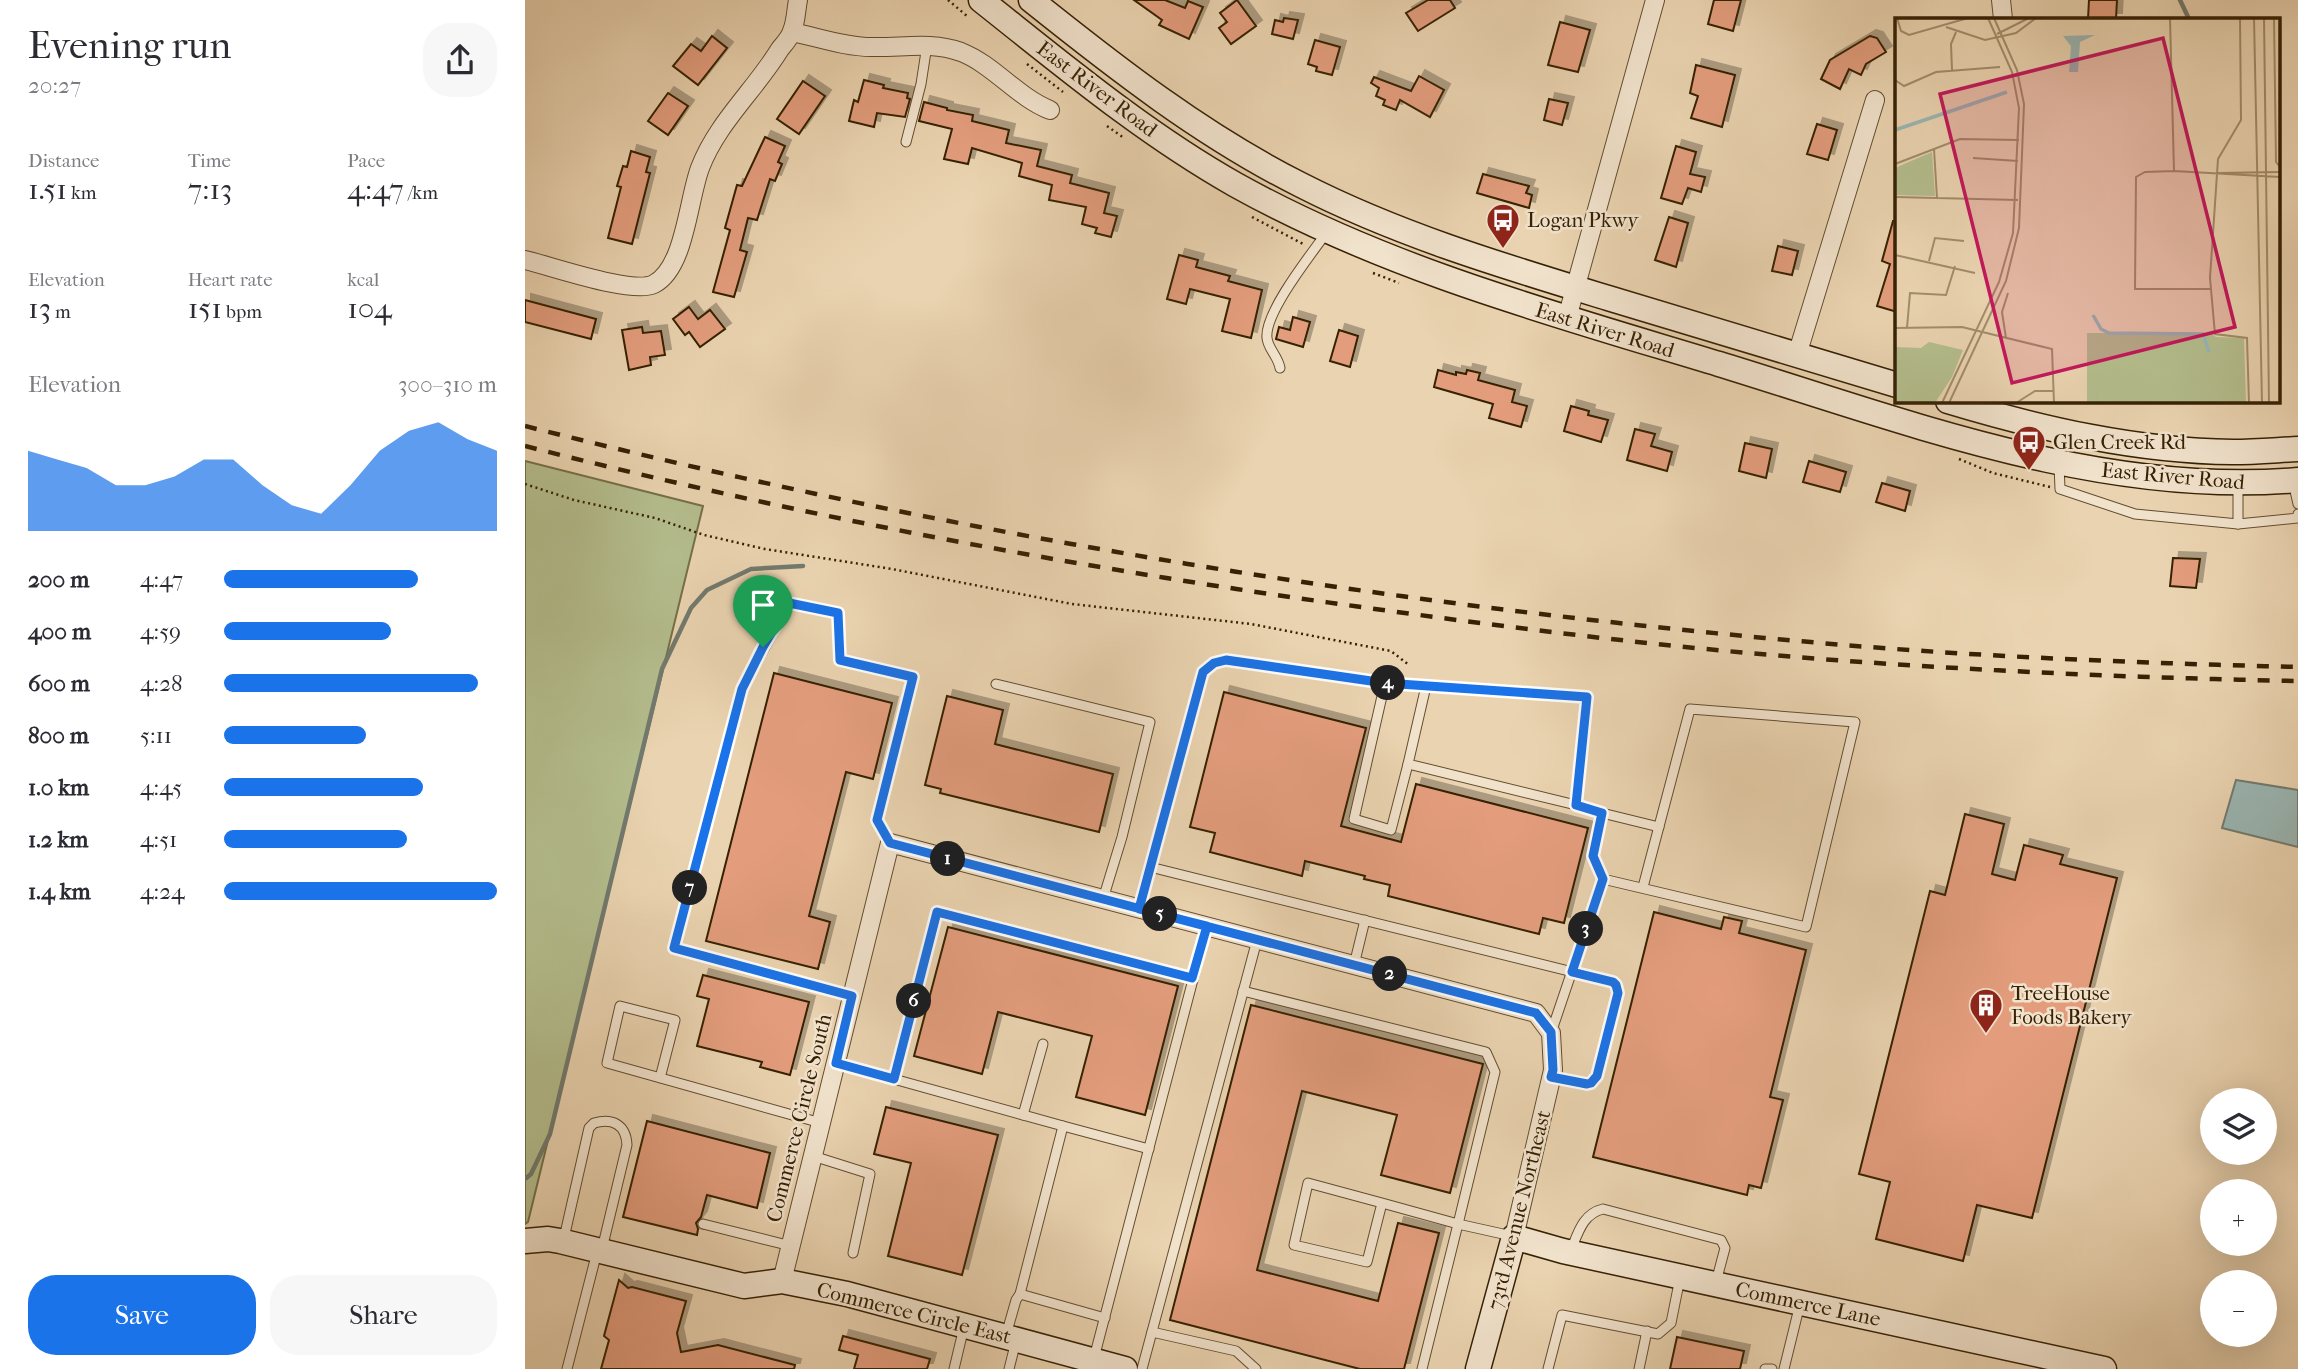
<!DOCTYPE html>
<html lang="en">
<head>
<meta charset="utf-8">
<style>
  :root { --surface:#fff; --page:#f7f7f7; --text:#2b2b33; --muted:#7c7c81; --accent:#1a73e8 }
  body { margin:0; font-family:"IM FELL French Canon",serif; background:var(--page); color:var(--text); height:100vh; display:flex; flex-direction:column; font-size:26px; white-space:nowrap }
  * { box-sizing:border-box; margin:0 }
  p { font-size:23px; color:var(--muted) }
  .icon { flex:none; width:38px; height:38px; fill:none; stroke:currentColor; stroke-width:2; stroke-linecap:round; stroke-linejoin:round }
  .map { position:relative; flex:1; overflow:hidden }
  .drawer { display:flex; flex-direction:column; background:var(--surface); width:525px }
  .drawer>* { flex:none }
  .tools { position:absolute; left:1675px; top:1088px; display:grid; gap:14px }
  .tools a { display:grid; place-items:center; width:77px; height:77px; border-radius:50%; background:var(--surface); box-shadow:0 7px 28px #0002; font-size:35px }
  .pin { position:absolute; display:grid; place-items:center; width:60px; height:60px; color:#fff; margin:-72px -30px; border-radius:50% 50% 50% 0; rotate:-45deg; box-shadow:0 0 7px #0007 }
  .pin .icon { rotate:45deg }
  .km { position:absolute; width:35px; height:35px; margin:-18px; border-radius:50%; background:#222; color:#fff; font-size:19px; line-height:35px; text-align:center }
  .round { display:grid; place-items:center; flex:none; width:74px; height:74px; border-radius:28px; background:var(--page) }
  .summary { display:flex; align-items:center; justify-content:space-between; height:119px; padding:0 28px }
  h1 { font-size:38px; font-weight:600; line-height:52px }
  .metrics { display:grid; grid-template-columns:repeat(3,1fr); gap:10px; height:119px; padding:7px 28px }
  .metrics div { display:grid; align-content:center }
  .metrics b { font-size:30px; font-weight:600 }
  .metrics small { font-size:19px; font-weight:400 }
  .metrics p { font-size:19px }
  .chart { height:196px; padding:14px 28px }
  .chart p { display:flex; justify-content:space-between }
  .chart svg { width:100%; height:126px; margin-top:7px; fill:var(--accent); opacity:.7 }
  .button { display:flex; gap:14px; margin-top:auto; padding:14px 28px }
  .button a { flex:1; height:80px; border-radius:28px; background:var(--accent); color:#fff; font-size:28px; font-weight:600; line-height:80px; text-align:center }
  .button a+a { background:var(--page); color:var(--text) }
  ul { padding:0 28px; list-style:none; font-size:23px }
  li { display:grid; grid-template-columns:112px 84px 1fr; align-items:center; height:52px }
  li i { height:18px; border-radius:9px; background:var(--accent) }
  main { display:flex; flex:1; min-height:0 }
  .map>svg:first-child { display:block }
  .green { fill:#b4bd8d; stroke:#756f48; stroke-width:2 }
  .water { fill:#9ab6b4; stroke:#727a6e; stroke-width:2 }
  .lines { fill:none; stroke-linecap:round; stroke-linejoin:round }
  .stream { stroke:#727a6e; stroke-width:4.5 }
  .building { fill:#e39d7d; stroke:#362104; stroke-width:2; filter:url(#shadow) }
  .lane-casing { stroke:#634e2f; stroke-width:11 }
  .street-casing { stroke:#634e2f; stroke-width:20 }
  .secondary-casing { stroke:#362104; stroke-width:27 }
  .path { stroke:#362104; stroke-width:2.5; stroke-dasharray:2 3.5; stroke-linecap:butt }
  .lane { stroke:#f1e2cc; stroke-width:9 }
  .street { stroke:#f1e2cc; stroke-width:18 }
  .secondary { stroke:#f1e2cc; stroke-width:24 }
  .rail { stroke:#362104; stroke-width:4.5; stroke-dasharray:12 12; stroke-linecap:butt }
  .route-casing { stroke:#fff; stroke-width:14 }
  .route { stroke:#1a73e8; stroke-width:9 }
  .labels { text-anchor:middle; stroke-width:5; stroke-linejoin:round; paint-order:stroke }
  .street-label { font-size:21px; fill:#362104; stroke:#f1e2cc }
  .poi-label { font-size:21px; fill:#362104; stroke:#f1e2cc; text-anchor:start }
  .inset-river { fill:none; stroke:#9ab6b4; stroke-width:3.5 }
  .inset-road { fill:none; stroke:#a28c6b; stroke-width:2 }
  .view { fill:#c2185b; fill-opacity:0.15; stroke:#c2185b; stroke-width:3.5 }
  .inset-edge { fill:none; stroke:#362104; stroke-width:3.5 }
</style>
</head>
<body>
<main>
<section class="drawer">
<div class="summary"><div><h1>Evening run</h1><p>20:27</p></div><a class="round"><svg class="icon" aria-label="share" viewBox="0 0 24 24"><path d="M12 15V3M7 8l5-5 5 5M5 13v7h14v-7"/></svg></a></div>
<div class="metrics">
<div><p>Distance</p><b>1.51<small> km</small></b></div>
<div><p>Time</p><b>7:13</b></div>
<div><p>Pace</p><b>4:47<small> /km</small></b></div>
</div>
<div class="metrics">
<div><p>Elevation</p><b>13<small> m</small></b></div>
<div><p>Heart rate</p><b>151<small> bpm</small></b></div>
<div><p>kcal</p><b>104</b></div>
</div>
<div class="chart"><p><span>Elevation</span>300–310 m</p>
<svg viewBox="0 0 160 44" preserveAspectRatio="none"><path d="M0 44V16L10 19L20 22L30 28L40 28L50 25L60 19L70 19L80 28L90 35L100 38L110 28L120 16L130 9L140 6L150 12L160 16V44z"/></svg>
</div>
<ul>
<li><b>200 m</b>4:47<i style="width:71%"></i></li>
<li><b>400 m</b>4:59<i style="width:61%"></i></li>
<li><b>600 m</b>4:28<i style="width:93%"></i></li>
<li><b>800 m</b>5:11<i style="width:52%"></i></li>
<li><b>1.0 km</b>4:45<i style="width:73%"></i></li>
<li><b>1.2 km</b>4:51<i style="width:67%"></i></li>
<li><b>1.4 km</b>4:24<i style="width:100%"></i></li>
</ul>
<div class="button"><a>Save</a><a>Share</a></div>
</section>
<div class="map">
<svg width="1773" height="1369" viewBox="0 0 1773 1369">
  <defs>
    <filter id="shadow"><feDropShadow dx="6" dy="-6" stdDeviation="0" flood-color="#0004"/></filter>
  </defs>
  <rect width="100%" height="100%" fill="#ead3b0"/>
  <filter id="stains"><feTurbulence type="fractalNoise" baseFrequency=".00286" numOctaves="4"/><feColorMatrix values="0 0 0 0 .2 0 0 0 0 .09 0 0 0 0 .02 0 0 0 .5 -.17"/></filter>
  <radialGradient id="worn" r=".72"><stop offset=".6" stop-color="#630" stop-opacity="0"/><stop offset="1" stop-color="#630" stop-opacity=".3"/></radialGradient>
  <polygon class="green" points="0,461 178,506 3,1222 0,1224"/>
  <polygon class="water" points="1711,780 1773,790 1773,847 1697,828"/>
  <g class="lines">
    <g class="stream">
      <polyline points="1655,0 1664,19"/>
      <polyline points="0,1179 6,1174 25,1134 137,669 166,608 182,590 226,569 278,566"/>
    </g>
  </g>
  <g class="building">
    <polygon points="609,0 640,0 660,8 663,1 678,7 664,39 634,25 637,20"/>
    <polygon points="712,0 731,26 706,44 694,28 702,22 695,13"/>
    <polygon points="903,0 925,0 930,8 893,31 881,13"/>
    <polygon points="1189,0 1216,0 1208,31 1183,24"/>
    <polygon points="1564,0 1592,0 1591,19 1563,19"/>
    <polygon points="759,18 773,20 768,39 747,34 750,20 758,22"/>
    <polygon points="1035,22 1065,30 1053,72 1023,65"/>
    <polygon points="187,36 202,48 173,85 148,66 166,44 176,51"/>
    <polygon points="1345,36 1352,38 1361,52 1341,64 1336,75 1324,69 1315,89 1296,79 1305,60"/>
    <polygon points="790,40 815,47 807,75 791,71 792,67 783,64"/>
    <polygon points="1171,65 1210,75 1197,127 1166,118 1173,96 1165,93"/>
    <polygon points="894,76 919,90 905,117 875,100 871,110 858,105 860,100 851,96 854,88 846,83 849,77 886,91"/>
    <polygon points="339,80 359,85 358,88 383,93 382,98 385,99 380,117 352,113 349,127 324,121 329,100 333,102"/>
    <polygon points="278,81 300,96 274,134 252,119"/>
    <polygon points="143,93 163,106 143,135 123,121"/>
    <polygon points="1024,99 1043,103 1037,125 1019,120"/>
    <polygon points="399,102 422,108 422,110 448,115 447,121 484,130 481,143 516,150 512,166 547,175 545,183 584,193 579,213 592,216 586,237 570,233 572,228 557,224 561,207 524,200 527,185 494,176 497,163 447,148 443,164 419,159 427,129 394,121"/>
    <polygon points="1292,124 1312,130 1303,160 1282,154"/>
    <polygon points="240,137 260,146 253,162 257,164 250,181 245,179 232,220 223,218 215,250 222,252 209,297 188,292 205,230 200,228 212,185 217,186"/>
    <polygon points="1151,146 1171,152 1165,174 1180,177 1176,192 1163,188 1157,204 1136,198"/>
    <polygon points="106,151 125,157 121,172 125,173 107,244 83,238 96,187 92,186 98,166 102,167"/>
    <polygon points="958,174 1004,186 1001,193 1007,195 1004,208 952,193"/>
    <polygon points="1144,217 1163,223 1151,267 1130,260"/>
    <polygon points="1368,221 1372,221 1372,312 1352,306 1365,264 1357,261"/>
    <polygon points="1253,246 1273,251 1267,275 1247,271"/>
    <polygon points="654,255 673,260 671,267 705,276 703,281 737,290 726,338 697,331 705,299 665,289 661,304 642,299"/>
    <polygon points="0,300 71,319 66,339 0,322"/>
    <polygon points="164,307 173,319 185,310 200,329 175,347 164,332 160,335 148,319"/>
    <polygon points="768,317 785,322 778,347 751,339 754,327 765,330"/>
    <polygon points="117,327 118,333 136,331 140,355 125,357 126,365 104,370 97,330"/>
    <polygon points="814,330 833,336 825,367 805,361"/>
    <polygon points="913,370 931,375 931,372 941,374 942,370 955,373 953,380 990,390 987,402 1002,406 996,427 964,418 968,404 909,387"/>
    <polygon points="1046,406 1064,411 1063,415 1083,420 1076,442 1039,431"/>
    <polygon points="1110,429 1130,434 1126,446 1147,452 1142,471 1102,460"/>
    <polygon points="1220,443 1247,449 1241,478 1214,471"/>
    <polygon points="1284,461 1321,472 1315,492 1278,482"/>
    <polygon points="1357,483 1385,491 1380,511 1351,502"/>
    <polygon points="1648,558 1675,559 1671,588 1645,586"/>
    <polygon points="249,673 367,703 348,779 321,772 284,916 305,922 293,969 181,941"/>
    <polygon points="699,692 841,728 816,826 876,842 891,784 1063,828 1039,923 1018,918 1014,934 863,896 865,885 839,879 840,876 780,861 777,876 685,852 690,833 665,827"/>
    <polygon points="422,696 478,710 470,744 588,774 574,832 415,793 416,789 400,785"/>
    <polygon points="1440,814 1479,824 1467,874 1490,880 1499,845 1538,855 1535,864 1592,878 1507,1218 1452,1205 1438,1261 1351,1239 1365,1182 1334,1174 1405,891 1420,895"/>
    <polygon points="1129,912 1196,929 1199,917 1217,921 1214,933 1281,950 1245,1097 1258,1100 1236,1188 1224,1185 1222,1195 1068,1157"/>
    <polygon points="423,927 653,986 620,1115 551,1097 567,1036 473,1012 457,1074 389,1056"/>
    <polygon points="178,975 284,1002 265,1075 235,1067 237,1062 172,1046 184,999 172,996"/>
    <polygon points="726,1005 958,1064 925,1193 856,1175 872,1115 777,1091 732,1270 853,1301 873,1223 914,1233 879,1369 835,1369 645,1320"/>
    <polygon points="361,1107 473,1135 437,1275 363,1256 386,1163 349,1154"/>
    <polygon points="122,1121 245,1153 232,1208 182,1195 176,1217 171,1223 173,1229 172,1235 98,1217"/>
    <polygon points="94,1280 103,1288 107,1287 161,1301 152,1333 156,1352 193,1345 270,1365 269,1369 76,1369 84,1340 79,1336"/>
    <polygon points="318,1336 405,1359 402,1369 329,1369 333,1355 314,1350"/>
    <polygon points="1152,1337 1219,1351 1215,1369 1145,1369"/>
  </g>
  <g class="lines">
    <defs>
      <g id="lane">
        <polyline points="381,142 396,84 402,45"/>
        <path d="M755,368C753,356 743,349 742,338C739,313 787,253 802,232"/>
        <polyline points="1534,465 1535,489 1610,514 1713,524 1713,482"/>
        <polyline points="1768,482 1773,504"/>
        <polyline points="1713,524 1773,518 1773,514"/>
        <polyline points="860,683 829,819 866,830 883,764"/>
        <polyline points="471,684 625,722 597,837 578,899"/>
        <polyline points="901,686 883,764 1051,805"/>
        <polyline points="1077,813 1134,827"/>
        <polyline points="614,909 625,867"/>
        <polyline points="829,965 840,920"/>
        <polyline points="718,991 961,1052 970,1072 933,1224 987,1236"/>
        <polyline points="327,996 149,948 217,689 264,603 313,613 315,660 388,677 352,820 365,843"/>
        <polyline points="1026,1033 1078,879 1281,927 1330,722 1165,709 1118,887"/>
        <polyline points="311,1063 538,1126"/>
        <polyline points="1026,1077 1062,1084 1070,1080 1093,993 1091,985 1088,982 625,867 678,672 689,663 701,660 860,683 1062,697 1051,805 1077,813 1068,856 1078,879"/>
        <polyline points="135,1078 150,1020 95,1006 82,1063 296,1123"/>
        <polyline points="369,1079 412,912 667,978"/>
        <polyline points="498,1115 518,1044"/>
        <polyline points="288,1156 345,1174 328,1253"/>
        <polyline points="857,1203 783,1183 769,1245 842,1262 857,1203 933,1224 897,1369"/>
        <polyline points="178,1224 266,1246"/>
        <path d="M39,1238L64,1128L69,1123C87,1118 101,1124 102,1145L77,1249"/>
        <path d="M1045,1252C1053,1234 1057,1214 1078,1209L1196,1240L1200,1248L1191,1282"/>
        <polyline points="495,1294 580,1318"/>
        <polyline points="627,1332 711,1351 731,1369"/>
        <polyline points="481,1335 491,1300 495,1294 538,1126 624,1149"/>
        <polyline points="569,1358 682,926"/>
        <polyline points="42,1369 72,1252"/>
        <polyline points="429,1369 439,1327"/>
        <polyline points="484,1369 491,1341"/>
        <polyline points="617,1369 732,940"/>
        <polyline points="1023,1369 1037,1315 1133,1334 1146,1323 1155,1278"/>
        <polyline points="1114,1369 1122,1331"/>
        <polyline points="1240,1369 1247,1369"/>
        <polyline points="1259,1369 1275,1304"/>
      </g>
      <g id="street">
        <polyline points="1476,0 1478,19"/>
        <path d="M267,32C292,37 320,47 346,47C377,48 406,41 436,52C469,65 492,97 525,110"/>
        <path d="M0,260C26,266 108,295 129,284C160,268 163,200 175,168C192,123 230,90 255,49C259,44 265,38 267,31C271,22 271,10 273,0"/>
        <polyline points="1042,318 1130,0"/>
        <polyline points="1272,355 1350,100"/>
        <polyline points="257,1281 365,843 1011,1013 1026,1033 1028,1070 989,1237"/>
      </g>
      <g id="secondary">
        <path d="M456,0C538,65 619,133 711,185C862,269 1029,314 1194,364C1380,421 1575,497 1773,480"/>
        <path d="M506,0C591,68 678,136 776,185C874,235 978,266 1083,298C1180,327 1276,356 1372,385"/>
        <path d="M1423,401C1516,429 1611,451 1708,452C1730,452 1752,450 1773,449"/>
        <polyline points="0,1241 23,1239 35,1241 219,1286 257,1281 322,1294 600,1369"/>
        <polyline points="953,1369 989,1237 1038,1251 1579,1369"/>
      </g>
    </defs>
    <use href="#lane" class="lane-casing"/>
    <use href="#street" class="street-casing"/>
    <use href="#secondary" class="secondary-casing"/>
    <g class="path">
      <polyline points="423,0 442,16"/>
      <polyline points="502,64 538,92"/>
      <polyline points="582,126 599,138"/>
      <polyline points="727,217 780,245"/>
      <polyline points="848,273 874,283"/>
      <polyline points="1434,459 1468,473 1525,487"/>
      <polyline points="0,484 49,500 130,518 179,535 240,549 367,569 547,604 726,624 866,651 884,665"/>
    </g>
    <use href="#lane" class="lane"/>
    <use href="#street" class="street"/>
    <use href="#secondary" class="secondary"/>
    <g class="rail">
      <path d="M0,426C425,534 859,605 1296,643C1455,657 1614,663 1773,667"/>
      <path d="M0,446C282,518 569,571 858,610C1003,630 1149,648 1296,659C1455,671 1614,678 1773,681"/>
    </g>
  </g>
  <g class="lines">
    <defs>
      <path id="route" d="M238,647L264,603L313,613L315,660L388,677L352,820L365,843L578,899C723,937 867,975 1011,1013L1026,1032L1028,1070L1026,1077L1062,1084L1066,1083L1072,1076L1093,993L1091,985L1088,982L1047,972L1078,879L1068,856L1077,813L1051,805L1062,697L860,683L701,660L689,663L678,672L614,909L682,926L667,978L412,912L369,1079L311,1063L327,996L149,948L217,689L238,647"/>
    </defs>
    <use href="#route" class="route-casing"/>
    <use href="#route" class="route"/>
  </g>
  <defs>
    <symbol id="bus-pin" viewBox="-11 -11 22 30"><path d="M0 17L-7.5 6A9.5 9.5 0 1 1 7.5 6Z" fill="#8f2418" stroke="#f1e2cc"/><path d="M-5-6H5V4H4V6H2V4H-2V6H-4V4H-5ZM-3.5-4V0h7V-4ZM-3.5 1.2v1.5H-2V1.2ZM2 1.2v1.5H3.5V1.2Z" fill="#fff"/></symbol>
    <symbol id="building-pin" viewBox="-11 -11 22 30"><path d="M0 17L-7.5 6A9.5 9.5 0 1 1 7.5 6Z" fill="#8f2418" stroke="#f1e2cc"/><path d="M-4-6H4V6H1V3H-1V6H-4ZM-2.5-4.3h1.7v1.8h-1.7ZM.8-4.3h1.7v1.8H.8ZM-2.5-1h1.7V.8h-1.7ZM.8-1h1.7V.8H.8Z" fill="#fff"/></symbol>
  </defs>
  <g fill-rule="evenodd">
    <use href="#bus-pin" x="959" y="201" width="38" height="52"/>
    <use href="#bus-pin" x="1485" y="423" width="38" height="52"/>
    <use href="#building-pin" x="1442" y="986" width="38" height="52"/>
  </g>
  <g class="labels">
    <g class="street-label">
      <text transform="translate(572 89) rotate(37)" y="7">East River Road</text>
      <text transform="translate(1080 330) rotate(17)" y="7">East River Road</text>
      <text transform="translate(1648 476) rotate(5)" y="7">East River Road</text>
      <text transform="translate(274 1118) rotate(-76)" y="7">Commerce Circle South</text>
      <text transform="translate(994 1210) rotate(-76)" y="7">73rd Avenue Northeast</text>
      <text transform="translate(1283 1304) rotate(12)" y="7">Commerce Lane</text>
      <text transform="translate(389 1313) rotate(14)" y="7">Commerce Circle East</text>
    </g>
    <g class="poi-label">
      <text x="1002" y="227">Logan Pkwy</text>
      <text x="1528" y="449">Glen Creek Rd</text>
      <text x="1486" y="1000">TreeHouse<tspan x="1486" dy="24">Foods Bakery</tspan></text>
    </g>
  </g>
  <g transform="translate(1370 18)">
    <rect width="385" height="385" fill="#ead3b0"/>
    <path d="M37,134L40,178L0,177V150ZM192,315H316L321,319L349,320L351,385H192ZM34,324L68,332L57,359L40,385H0V329L26,330Z" fill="#b4bd8d"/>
    <path d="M200,17L185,24L183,54H174L176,28L168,18Z" fill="#9ab6b4"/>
    <path class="inset-river" d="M0,112L112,74M198,297L206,311L214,315L308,316L314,334"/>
    <path class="inset-road" d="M2,0L6,13L14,17L73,0M275,0L279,153M345,0L346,102L323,141L315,260L320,316L352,320L354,385M359,0L367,385M369,0L374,385M379,0L381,144L385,149M51,9L90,22L121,15L141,0M102,16L134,0M57,52L56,26L61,14M0,62L9,68L41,54L105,49M39,131L42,180M78,140L123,143M0,146L65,121L124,122M323,155L385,154M0,179L123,182M385,222V307M0,237L80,255M34,243L40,220L69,223M316,271H240L241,159L250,154L279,153L385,159M0,310L67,309L157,331L159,385M12,310L15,275L51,277L60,248M111,320L107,294L113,275M47,385L104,264L118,215L124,90L117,54L93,0M54,385L111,263L124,210L129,86L122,52L99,0M121,385L140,373H159M385,385V336"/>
    <path class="view" d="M268,20L340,309L117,365L45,76Z"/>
    <rect width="385" height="385" class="inset-edge"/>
  </g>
  <rect width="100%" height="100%" filter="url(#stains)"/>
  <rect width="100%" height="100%" fill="url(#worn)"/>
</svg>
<div class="tools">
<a><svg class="icon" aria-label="layers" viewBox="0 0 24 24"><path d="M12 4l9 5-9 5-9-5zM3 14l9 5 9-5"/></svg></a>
<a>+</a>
<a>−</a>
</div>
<div class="pin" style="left:238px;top:647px;background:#1e9e55"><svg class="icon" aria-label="arrive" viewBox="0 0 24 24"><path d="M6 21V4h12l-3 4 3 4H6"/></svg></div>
<b class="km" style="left:423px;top:859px">1</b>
<b class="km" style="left:865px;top:974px">2</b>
<b class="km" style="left:1061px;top:929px">3</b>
<b class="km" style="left:863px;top:683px">4</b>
<b class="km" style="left:635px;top:914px">5</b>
<b class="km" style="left:389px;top:1001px">6</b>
<b class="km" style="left:165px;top:888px">7</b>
</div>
</main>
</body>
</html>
